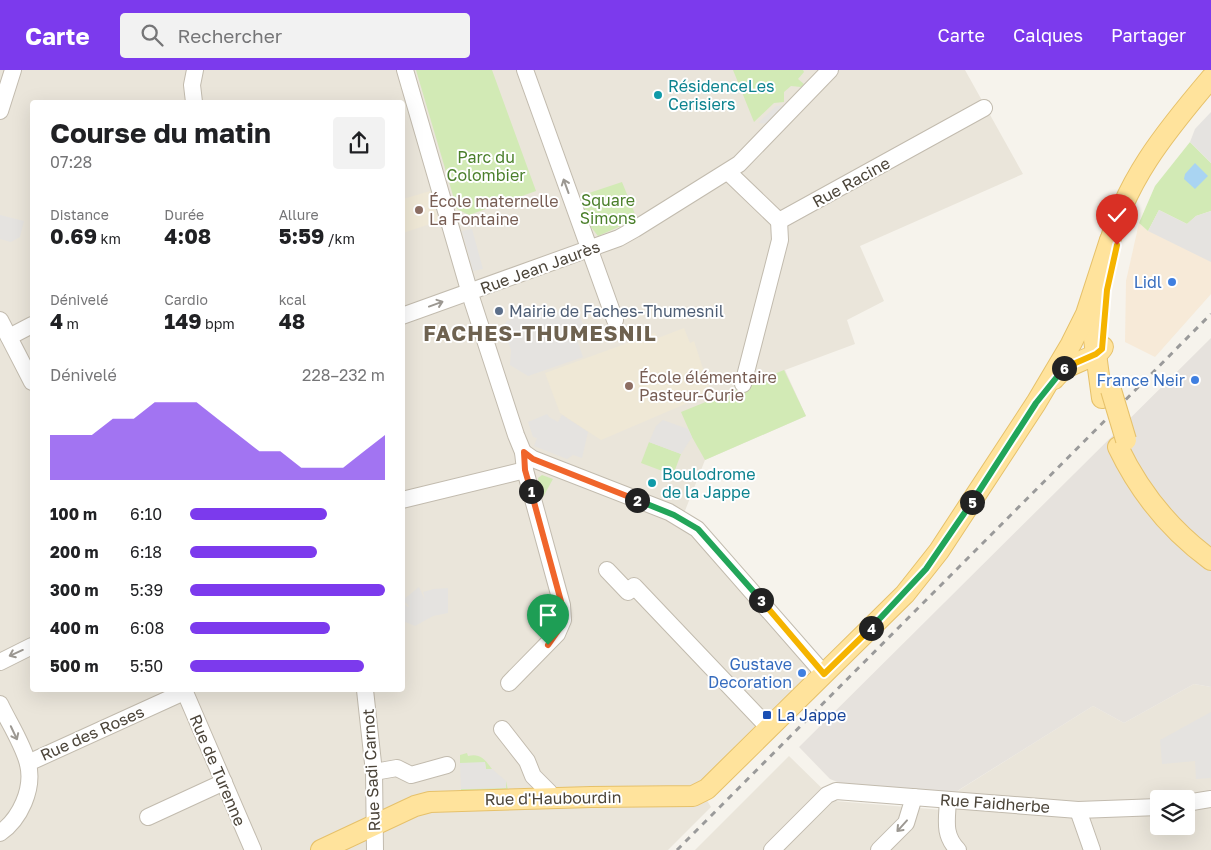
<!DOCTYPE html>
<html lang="fr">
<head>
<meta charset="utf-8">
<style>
  :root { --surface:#fff; --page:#f2f2f2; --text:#202124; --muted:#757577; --accent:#7c3aed }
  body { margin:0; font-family:"Golos Text",sans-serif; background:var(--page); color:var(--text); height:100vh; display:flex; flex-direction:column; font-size:19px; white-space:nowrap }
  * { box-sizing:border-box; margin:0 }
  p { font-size:16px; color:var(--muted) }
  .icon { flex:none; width:28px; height:28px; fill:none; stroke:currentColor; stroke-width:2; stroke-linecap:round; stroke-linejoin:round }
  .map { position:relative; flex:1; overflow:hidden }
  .drawer { position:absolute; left:30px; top:30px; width:375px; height:592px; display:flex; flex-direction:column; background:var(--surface); border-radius:5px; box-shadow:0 5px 20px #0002 }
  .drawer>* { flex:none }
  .controls { position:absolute; left:1150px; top:720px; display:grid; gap:10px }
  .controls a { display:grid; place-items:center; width:45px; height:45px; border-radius:5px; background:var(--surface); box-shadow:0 5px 20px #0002; font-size:25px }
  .pin { position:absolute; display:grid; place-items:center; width:42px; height:42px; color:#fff; margin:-51px -21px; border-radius:50% 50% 50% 0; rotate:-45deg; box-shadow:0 0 5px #0007 }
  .pin .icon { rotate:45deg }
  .km { position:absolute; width:25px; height:25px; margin:-12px; border-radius:50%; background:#222; color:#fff; font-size:14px; line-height:25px; text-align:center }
  .round { display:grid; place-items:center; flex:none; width:52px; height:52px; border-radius:5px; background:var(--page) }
  .summary { display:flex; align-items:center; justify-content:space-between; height:85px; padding:0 20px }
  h1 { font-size:28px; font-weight:700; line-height:38px }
  .stats { display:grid; grid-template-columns:repeat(3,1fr); gap:8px; height:85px; padding:5px 20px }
  .stats div { display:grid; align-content:center }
  .stats b { font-size:21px; font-weight:700 }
  .stats small { font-size:14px; font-weight:400 }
  .stats p { font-size:14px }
  .chart { height:140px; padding:10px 20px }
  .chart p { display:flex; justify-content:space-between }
  .chart svg { width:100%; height:90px; margin-top:5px; fill:var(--accent); opacity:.7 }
  ul { padding:0 20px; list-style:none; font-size:16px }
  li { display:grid; grid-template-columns:80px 60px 1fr; align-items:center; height:38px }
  li i { height:12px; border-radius:6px; background:var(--accent) }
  header { display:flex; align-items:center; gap:30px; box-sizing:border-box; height:70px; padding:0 25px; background:var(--accent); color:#fff }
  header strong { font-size:24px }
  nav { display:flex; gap:28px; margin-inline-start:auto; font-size:18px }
  .search { width:350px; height:45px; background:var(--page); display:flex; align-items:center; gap:12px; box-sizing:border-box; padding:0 18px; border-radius:5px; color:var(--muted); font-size:19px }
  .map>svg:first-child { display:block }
  .residential { fill:#eae5da; fill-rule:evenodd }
  .commercial { fill:#f7ead8 }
  .industrial { fill:#e6e2dd }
  .education { fill:#efe8d6 }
  .green { fill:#d2eab5 }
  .parking { fill:#e5e3e0 }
  .water { fill:#a9d4f2 }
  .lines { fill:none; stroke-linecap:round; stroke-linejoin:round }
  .minor-casing { stroke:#c2bbae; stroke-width:18 }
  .major-casing { stroke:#e6c16a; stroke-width:22 }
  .minor { stroke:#fff; stroke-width:16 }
  .major { stroke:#ffe39c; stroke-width:20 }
  .rail { stroke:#9a9a9a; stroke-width:3; stroke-dasharray:6 6; stroke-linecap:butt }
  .major-bridge-casing { stroke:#e6c16a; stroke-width:22; stroke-linecap:butt }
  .major-bridge { stroke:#ffe39c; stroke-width:20 }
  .oneway { stroke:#9c9892 }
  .split-1-casing { stroke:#fff; stroke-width:10 }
  .split-2-casing { stroke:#fff; stroke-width:10 }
  .split-3-casing { stroke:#fff; stroke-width:10 }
  .split-4-casing { stroke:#fff; stroke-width:10 }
  .split-5-casing { stroke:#fff; stroke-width:10 }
  .split-6-casing { stroke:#fff; stroke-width:10 }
  .split-7-casing { stroke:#fff; stroke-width:10 }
  .split-1 { stroke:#f0652b; stroke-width:6 }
  .split-2 { stroke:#f0652b; stroke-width:6 }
  .split-3 { stroke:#22a559; stroke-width:6 }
  .split-4 { stroke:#f5b400; stroke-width:6 }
  .split-5 { stroke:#22a559; stroke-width:6 }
  .split-6 { stroke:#22a559; stroke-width:6 }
  .split-7 { stroke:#f5b400; stroke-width:6 }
  .culture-dot { fill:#0f9aa8; stroke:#fff; stroke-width:2 }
  .education-dot { fill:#8d6e63; stroke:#fff; stroke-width:2 }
  .shop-dot { fill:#3f7fe0; stroke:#fff; stroke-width:2 }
  .service-dot { fill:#5c6f8a; stroke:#fff; stroke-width:2 }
  .transit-dot { fill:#1a4fb4; stroke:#fff; stroke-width:2 }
  .labels { text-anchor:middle; stroke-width:4; stroke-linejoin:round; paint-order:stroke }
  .culture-label { font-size:16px; fill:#0d838f; stroke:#fff; text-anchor:start }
  .park-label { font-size:16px; fill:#4a7f2a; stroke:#fff }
  .street-label { font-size:16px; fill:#4b4439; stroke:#fff }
  .education-label { font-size:16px; fill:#785e54; stroke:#fff; text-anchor:start }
  .shop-label { font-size:16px; fill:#366cbe; stroke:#fff; text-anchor:end }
  .service-label { font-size:16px; fill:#4e5e75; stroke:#fff; text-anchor:start }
  .transit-label { font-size:16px; fill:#164399; stroke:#fff; text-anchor:start }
  .district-label { font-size:21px; font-weight:bold; letter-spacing:1px; fill:#6e6250; stroke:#fff }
</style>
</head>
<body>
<header>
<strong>Carte</strong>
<div class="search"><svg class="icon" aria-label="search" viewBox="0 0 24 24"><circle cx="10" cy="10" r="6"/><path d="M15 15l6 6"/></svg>Rechercher</div>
<nav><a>Carte</a><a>Calques</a><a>Partager</a></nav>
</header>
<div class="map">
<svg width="1211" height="780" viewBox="0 0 1211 780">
  <rect width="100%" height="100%" fill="#f6f3ec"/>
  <g class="residential">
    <path d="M0,0H965L1023,104L860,176L884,231L847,250L855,274L785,300L806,346L705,390L679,456L703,471L811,600L770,648L700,719L711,737L668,780H0ZM32,32H402V620H32Z"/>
    <path d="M1194,614L1211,617V780H695L789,686L835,731L955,741L956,722L1093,636L1124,653ZM1159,729H1186V756H1159Z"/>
  </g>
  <polygon class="commercial" points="1159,140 1187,154 1196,146 1211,141 1211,224 1155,287 1125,272 1126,211 1139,153 1148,161"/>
  <polygon class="industrial" points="1211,268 1211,617 1194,614 1124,653 1093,636 954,723 845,715 830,709 799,677"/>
  <g class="education">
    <polygon points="430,121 439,151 403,163 403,129"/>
    <polygon points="684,258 690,273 694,271 711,323 601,370 560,343 545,303 655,263 658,268"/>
  </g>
  <g class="green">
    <polygon points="416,0 492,0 536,121 469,145 457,139"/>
    <polygon points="733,0 803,0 804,2 798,9 804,14 801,17 791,16 784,22 784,32 774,33 754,52"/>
    <polygon points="1190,72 1211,93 1211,141 1196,146 1187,154 1159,140 1148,161 1139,153 1155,116"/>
    <polygon points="622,112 637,149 598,166 591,157 580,126"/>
    <polygon points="784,300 806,346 705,390 692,367 681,342"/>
    <polygon points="649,372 681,384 673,405 641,393"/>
    <polygon points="542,405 553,409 543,427 539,425 538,408"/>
    <path d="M467,683L468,686C481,683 485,690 492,699H486L485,693H460V685Z"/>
    <polygon points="506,711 508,720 461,723 461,719 506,718"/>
  </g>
  <g class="parking">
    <polygon points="789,35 771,54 758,53 776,36"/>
    <polygon points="1211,42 1211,93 1190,72 1195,59"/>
    <polygon points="1159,140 1187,154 1196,146 1211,141 1211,192 1148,161"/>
    <polygon points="0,145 24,151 20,167 11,172 0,169"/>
    <polygon points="472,159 483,199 473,201 462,161"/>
    <polygon points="546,233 551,244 576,237 585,259 575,264 583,287 528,306 510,295 511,280 503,258 507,250 510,251 514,244"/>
    <polygon points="547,344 549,347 558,352 562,345 588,362 582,388 573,385 567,389 534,376 537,368 533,367 528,352"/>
    <polygon points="663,350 688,359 692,367 681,384 649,372 656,356"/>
    <polygon points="419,517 425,530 423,522 434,519 448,518 448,543 433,546 415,556 403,551 403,533 408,537 409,536 403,530"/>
    <polygon points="1211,642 1211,708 1196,709 1195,691 1162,694 1160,670"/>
    <polygon points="485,692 486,699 492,699 506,711 506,718 461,719 460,693"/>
  </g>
  <polygon class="water" points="1195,93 1208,106 1195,119 1184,109 1185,104"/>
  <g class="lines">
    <defs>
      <g id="minor">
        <polyline points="405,0 471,227 516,365 523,382 525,400 562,535 563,550 557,564 509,613"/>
        <polyline points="525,0 615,250"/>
        <polyline points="194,32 192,15 195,0"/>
        <polyline points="0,41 13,0"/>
        <polyline points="728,102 779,151 984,38"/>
        <polyline points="402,246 619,168 635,159 739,94 830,0"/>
        <polyline points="0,250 32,312"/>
        <polyline points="9,267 32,255"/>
        <polyline points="743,314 780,170 779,151"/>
        <polyline points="523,382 533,389 669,442 697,459 824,604"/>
        <polyline points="402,430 525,400"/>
        <polyline points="607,500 628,522 634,516 769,658"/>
        <polyline points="0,592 32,576"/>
        <polyline points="184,620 253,780"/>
        <polyline points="365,620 374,702 375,780"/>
        <path d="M0,634C9,653 23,674 28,694C34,719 20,749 0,763"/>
        <polyline points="502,659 527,691 533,706 549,722 551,728"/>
        <polyline points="28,693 184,622"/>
        <polyline points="374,702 397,698 411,705 447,695"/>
        <path d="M948,730C947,750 943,765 958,780"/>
        <polyline points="1186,733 1211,729"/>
        <polyline points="1078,740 1092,780"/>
        <polyline points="148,747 224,712"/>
        <polyline points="772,780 827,725 836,721 1078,740 1159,737"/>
        <polyline points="879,780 906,753 914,727"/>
      </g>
      <g id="major">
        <path d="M1107,183C1123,113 1166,61 1211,8"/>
        <polyline points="1096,233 1094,269 1102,328"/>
        <path d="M1054,309C1068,290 1097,290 1103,277"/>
        <path d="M1118,377C1140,423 1170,460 1211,490"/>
        <polyline points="321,780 415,736 430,732 591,727 693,726 707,719 905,524 939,481 1036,333 1071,274 1086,244 1110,170"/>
      </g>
    </defs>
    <use href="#minor" class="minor-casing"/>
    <use href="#major" class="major-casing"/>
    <use href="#minor" class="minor"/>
    <use href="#major" class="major"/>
    <polyline class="rail" points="677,780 1211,244"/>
    <defs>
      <polyline id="major-bridge" points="1111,320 1126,370"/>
    </defs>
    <use href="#major-bridge" class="major-bridge-casing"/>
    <use href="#major-bridge" class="major-bridge"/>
  </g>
  <defs><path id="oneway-shaft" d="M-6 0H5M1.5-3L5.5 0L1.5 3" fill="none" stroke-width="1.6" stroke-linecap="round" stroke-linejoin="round" transform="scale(1.25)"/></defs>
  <g class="oneway">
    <use href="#oneway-shaft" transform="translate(566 116) rotate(-110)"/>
    <use href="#oneway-shaft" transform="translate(436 234) rotate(-20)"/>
    <use href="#oneway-shaft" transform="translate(16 583) rotate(156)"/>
    <use href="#oneway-shaft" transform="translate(14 663) rotate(65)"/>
    <use href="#oneway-shaft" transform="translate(902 756) rotate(132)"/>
  </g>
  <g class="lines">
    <defs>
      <polyline id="split-1" points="531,421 562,535 562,555 548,575"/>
      <polyline id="split-2" points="531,421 525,400 524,382 533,389 637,430"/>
      <polyline id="split-3" points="637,430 674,445 698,459 761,530"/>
      <polyline id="split-4" points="761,530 824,604 871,558"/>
      <polyline id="split-5" points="871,558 926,499 972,432"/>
      <polyline id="split-6" points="972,432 1036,333 1064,298"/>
      <polyline id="split-7" points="1064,298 1096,284 1102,279 1107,220 1117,175"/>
    </defs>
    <use href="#split-1" class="split-1-casing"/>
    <use href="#split-2" class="split-2-casing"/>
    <use href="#split-3" class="split-3-casing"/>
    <use href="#split-4" class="split-4-casing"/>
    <use href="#split-5" class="split-5-casing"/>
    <use href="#split-6" class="split-6-casing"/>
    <use href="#split-7" class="split-7-casing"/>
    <use href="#split-1" class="split-1"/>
    <use href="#split-2" class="split-2"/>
    <use href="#split-3" class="split-3"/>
    <use href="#split-4" class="split-4"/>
    <use href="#split-5" class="split-5"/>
    <use href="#split-6" class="split-6"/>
    <use href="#split-7" class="split-7"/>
  </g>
  <g class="culture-dot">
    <circle cx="658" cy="25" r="5"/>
    <circle cx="652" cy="413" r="5"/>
  </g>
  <g class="education-dot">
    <circle cx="419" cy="140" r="5"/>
    <circle cx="629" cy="316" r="5"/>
  </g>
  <g class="shop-dot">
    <circle cx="1172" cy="212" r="5"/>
    <circle cx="1195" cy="310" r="5"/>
    <circle cx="802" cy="603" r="5"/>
  </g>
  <circle class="service-dot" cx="499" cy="241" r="5"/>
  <rect class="transit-dot" x="762" y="640" width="10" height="10" rx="2.5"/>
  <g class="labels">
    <g class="culture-label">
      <text x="668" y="22">RésidenceLes<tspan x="668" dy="18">Cerisiers</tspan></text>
      <text x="662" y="410">Boulodrome<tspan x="662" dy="18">de la Jappe</tspan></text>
    </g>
    <g class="park-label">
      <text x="486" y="93">Parc du<tspan x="486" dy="18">Colombier</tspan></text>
      <text x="608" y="136">Square<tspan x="608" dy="18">Simons</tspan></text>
    </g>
    <g class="street-label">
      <text transform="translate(851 112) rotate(-29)" y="6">Rue Racine</text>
      <text transform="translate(540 197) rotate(-20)" y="6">Rue Jean Jaurès</text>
      <text transform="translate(92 663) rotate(-24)" y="6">Rue des Roses</text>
      <text transform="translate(218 700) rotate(67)" y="6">Rue de Turenne</text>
      <text transform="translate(371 700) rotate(-93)" y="6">Rue Sadi Carnot</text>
      <text transform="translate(553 728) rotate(-1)" y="6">Rue d'Haubourdin</text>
      <text transform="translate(995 733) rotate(4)" y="6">Rue Faidherbe</text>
    </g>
    <g class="education-label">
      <text x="429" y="137">École maternelle<tspan x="429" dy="18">La Fontaine</tspan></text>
      <text x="639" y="313">École élémentaire<tspan x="639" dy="18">Pasteur-Curie</tspan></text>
    </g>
    <g class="shop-label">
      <text x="1162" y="218">Lidl</text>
      <text x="1185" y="316">France Neir</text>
      <text x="792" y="600">Gustave<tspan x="792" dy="18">Decoration</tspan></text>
    </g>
    <g class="service-label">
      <text x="509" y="247">Mairie de Faches-Thumesnil</text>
    </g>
    <g class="transit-label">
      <text x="777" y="651">La Jappe</text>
    </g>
    <g class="district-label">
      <text x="540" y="271">FACHES-THUMESNIL</text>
    </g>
  </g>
</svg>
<div class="controls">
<a><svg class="icon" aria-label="layers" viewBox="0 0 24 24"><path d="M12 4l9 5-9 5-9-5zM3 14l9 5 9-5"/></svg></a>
</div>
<div class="pin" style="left:548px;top:575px;background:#1e9e55"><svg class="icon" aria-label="arrive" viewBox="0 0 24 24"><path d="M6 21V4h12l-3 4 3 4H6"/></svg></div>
<div class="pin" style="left:1117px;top:175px;background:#d93025"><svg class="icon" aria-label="check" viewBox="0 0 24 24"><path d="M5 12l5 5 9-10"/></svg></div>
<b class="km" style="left:531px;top:421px">1</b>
<b class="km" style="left:637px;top:430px">2</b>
<b class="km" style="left:761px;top:530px">3</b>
<b class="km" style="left:871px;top:558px">4</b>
<b class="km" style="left:972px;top:432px">5</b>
<b class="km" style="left:1064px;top:298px">6</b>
<section class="drawer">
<div class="summary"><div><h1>Course du matin</h1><p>07:28</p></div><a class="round"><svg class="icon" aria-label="share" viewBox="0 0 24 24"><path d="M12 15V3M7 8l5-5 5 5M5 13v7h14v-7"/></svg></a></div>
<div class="stats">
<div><p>Distance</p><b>0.69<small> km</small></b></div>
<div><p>Durée</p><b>4:08</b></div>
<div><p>Allure</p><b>5:59<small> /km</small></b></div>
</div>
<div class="stats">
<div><p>Dénivelé</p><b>4<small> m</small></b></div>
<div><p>Cardio</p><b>149<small> bpm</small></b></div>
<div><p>kcal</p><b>48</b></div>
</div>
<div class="chart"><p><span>Dénivelé</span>228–232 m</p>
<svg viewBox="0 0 160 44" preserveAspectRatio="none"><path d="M0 44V22L10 22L20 22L30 14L40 14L50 6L60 6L70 6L80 14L90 22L100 30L110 30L120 38L130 38L140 38L150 30L160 22V44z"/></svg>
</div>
<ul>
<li><b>100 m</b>6:10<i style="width:70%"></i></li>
<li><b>200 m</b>6:18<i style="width:65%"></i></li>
<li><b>300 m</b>5:39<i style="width:100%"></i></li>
<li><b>400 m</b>6:08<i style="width:72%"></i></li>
<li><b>500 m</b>5:50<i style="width:89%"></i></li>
</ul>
</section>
</div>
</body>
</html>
